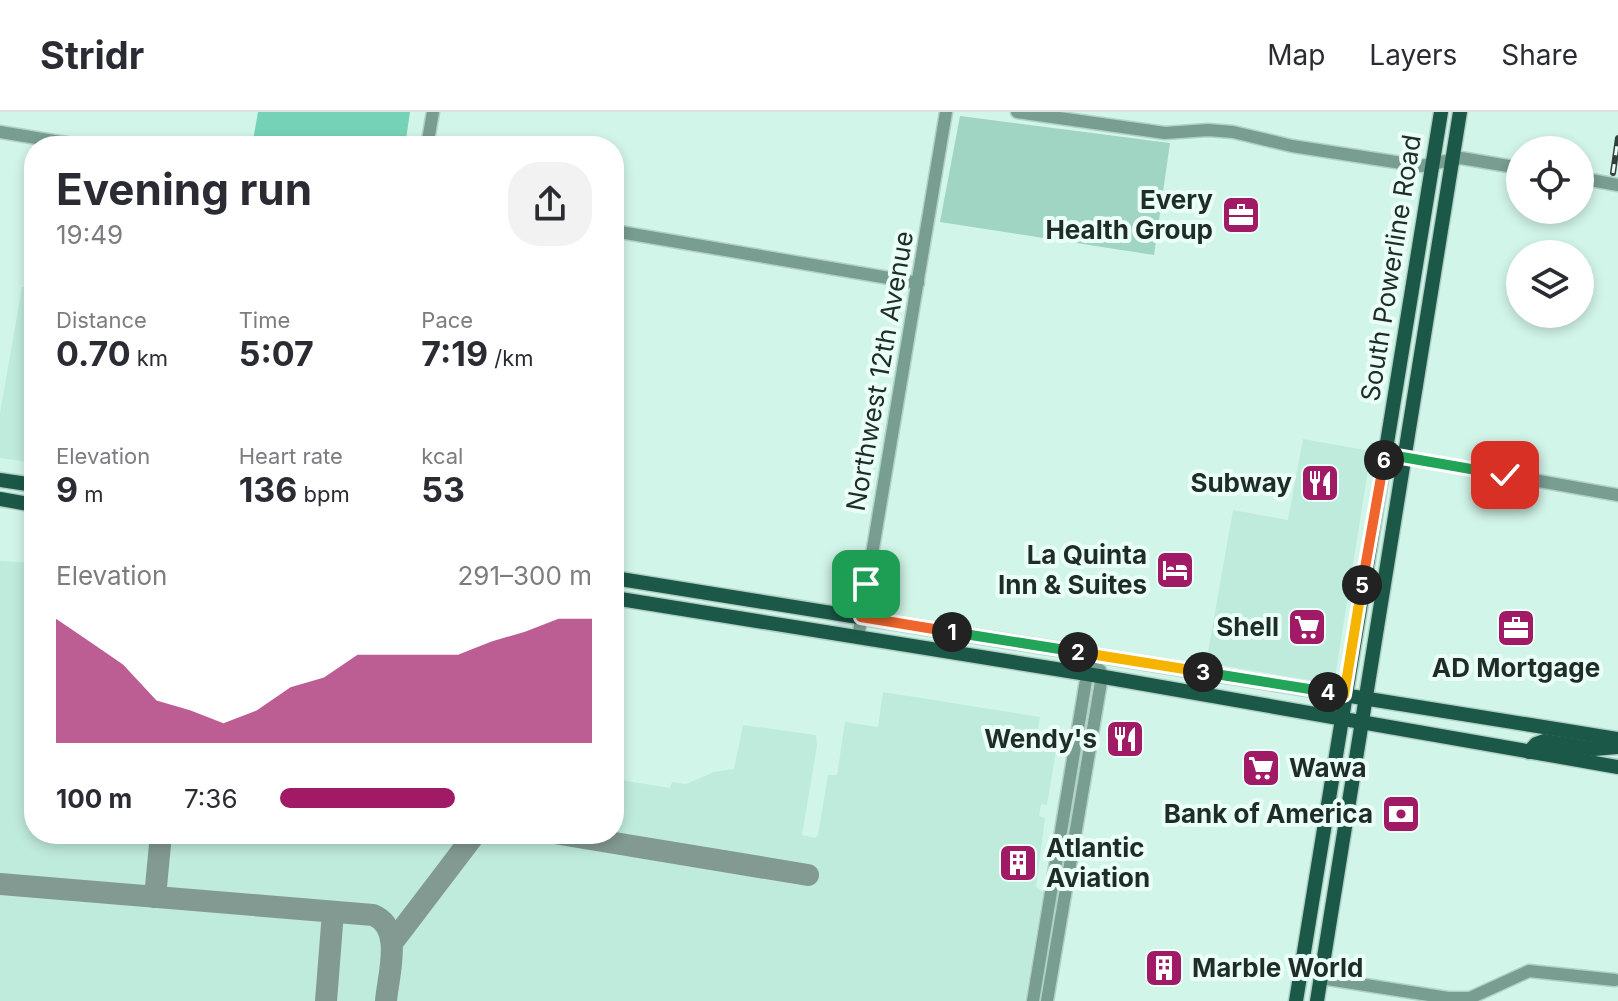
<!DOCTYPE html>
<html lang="en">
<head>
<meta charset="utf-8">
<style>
  :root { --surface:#fff; --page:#f2f2f3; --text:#2b2b33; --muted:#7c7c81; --line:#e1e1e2; --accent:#a11a66 }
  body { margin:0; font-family:Inter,sans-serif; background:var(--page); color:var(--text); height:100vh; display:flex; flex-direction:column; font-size:30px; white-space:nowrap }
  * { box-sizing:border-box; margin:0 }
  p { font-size:26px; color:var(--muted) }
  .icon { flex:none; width:44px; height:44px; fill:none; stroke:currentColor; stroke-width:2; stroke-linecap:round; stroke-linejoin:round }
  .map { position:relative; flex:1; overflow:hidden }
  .side { position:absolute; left:24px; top:24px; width:600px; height:708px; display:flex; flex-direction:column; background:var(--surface); border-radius:32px; box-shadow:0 4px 12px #0003 }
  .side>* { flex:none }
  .tools { position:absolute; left:1506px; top:24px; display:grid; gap:16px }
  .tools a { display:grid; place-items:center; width:88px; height:88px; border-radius:50%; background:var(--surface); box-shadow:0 4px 12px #0003; font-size:40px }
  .pin { position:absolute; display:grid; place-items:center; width:68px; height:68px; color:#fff; margin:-34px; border-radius:16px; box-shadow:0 4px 12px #0006 }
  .km { position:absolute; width:40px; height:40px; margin:-20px; border-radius:50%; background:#222; color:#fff; font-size:22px; line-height:40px; text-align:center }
  .round { display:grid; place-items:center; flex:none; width:84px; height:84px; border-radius:32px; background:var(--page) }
  .headline { display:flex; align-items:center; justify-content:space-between; height:136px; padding:0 32px }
  h1 { font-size:44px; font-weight:700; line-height:60px }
  .metrics { display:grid; grid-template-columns:repeat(3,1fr); gap:12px; height:136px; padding:8px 32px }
  .metrics div { display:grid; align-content:center }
  .metrics b { font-size:34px; font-weight:700 }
  .metrics small { font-size:22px; font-weight:400 }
  .metrics p { font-size:22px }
  .chart { height:224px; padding:16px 32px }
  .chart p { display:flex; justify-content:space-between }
  .chart svg { width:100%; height:144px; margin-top:8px; fill:var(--accent); opacity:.7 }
  ul { padding:0 32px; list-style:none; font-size:26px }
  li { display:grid; grid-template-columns:128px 96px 1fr; align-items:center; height:60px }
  li i { height:20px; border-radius:10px; background:var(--accent) }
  header { display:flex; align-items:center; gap:48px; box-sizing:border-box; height:112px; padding:0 40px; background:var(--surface); border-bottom:2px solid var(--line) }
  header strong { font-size:38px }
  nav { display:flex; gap:44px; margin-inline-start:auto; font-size:28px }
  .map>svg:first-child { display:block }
  .built { fill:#bfebdc }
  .green { fill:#a0d4c3 }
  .forest { fill:#75d2b7 }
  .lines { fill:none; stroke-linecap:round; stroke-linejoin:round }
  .taxiway { stroke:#829a92; stroke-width:22 }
  .minor-casing { stroke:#b2d1c6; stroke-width:15 }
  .major-casing { stroke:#b2d1c6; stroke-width:17 }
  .minor { stroke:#789d91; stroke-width:12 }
  .major { stroke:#1c5848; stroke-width:14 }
  .rail-casing { stroke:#31403b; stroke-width:6 }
  .rail { stroke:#eafff7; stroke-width:3; stroke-dasharray:9; stroke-linecap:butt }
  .split-1-casing { stroke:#fff; stroke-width:16 }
  .split-2-casing { stroke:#fff; stroke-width:16 }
  .split-3-casing { stroke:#fff; stroke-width:16 }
  .split-4-casing { stroke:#fff; stroke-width:16 }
  .split-5-casing { stroke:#fff; stroke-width:16 }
  .split-6-casing { stroke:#fff; stroke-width:16 }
  .split-7-casing { stroke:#fff; stroke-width:16 }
  .split-1 { stroke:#f0652b; stroke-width:10 }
  .split-2 { stroke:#22a559; stroke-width:10 }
  .split-3 { stroke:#f5b400; stroke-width:10 }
  .split-4 { stroke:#22a559; stroke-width:10 }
  .split-5 { stroke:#f5b400; stroke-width:10 }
  .split-6 { stroke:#f0652b; stroke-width:10 }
  .split-7 { stroke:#22a559; stroke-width:10 }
  .labels { text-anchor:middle; stroke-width:8; stroke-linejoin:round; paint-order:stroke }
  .poi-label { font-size:26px; font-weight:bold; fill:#1f2c28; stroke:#eafff7; text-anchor:end }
  .street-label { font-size:26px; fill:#1f2c28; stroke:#eafff7 }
</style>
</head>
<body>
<header>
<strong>Stridr</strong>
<nav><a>Map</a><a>Layers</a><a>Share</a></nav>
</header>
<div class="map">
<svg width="1618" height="889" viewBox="0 0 1618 889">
  <rect width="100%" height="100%" fill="#d2f5e9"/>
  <g class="built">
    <polygon points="22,175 34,177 34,351 0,346 0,301"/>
    <polygon points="1303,327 1371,339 1334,572 1206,551 1233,398 1288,408"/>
    <polygon points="0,449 34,451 34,722 614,722 614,667 670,676 672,670 686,672 714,660 734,657 743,613 816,623 817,634 802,723 815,726 818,723 828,663 837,663 845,610 878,615 883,580 1040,605 1036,630 1057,633 1047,693 1041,692 1039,704 1045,706 1036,775 1043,780 1025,889 0,889"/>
  </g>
  <polygon class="green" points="960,4 1170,31 1154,143 940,110"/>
  <polygon class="forest" points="258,0 410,0 405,34 252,34"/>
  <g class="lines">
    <g class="taxiway">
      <polyline points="560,722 808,763"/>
      <path d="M0,772L373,803C404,815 388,863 386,889"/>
      <polyline points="155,785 161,722"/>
      <polyline points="392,831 475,722"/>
      <polyline points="326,889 333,800"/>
    </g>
    <defs>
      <g id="minor">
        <polyline points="1017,0 1165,21 1208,18 1233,20 1292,34 1421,54 1461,46 1520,56"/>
        <polyline points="0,20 84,34"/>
        <polyline points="427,34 433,0"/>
        <polyline points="1580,66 1618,73"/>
        <polyline points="614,119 918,171"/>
        <polyline points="1385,342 1618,383"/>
        <polyline points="858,526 946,0"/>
        <polyline points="1321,866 1448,886 1470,886 1529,859 1615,868"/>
        <polyline points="1033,889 1087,562 1096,543"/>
        <polyline points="1047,889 1102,564 1100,558"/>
      </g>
      <g id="major">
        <polyline points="0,368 34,373"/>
        <polyline points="0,387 34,393"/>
        <polyline points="614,466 1618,627"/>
        <polyline points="614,486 1087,562 1618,655"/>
        <polyline points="1529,640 1536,632 1544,629 1594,637 1618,635"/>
        <polyline points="1296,889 1441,0"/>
        <polyline points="1317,889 1460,0"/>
      </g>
    </defs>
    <use href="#minor" class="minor-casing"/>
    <use href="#major" class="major-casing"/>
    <use href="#minor" class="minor"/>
    <use href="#major" class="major"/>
    <defs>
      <polyline id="rail" points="1613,61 1618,26"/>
    </defs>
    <use href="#rail" class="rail-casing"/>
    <use href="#rail" class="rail"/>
  </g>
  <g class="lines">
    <defs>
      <polyline id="split-1" points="866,472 861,505 952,520"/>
      <polyline id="split-2" points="952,520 1078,540"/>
      <polyline id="split-3" points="1078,540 1203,560"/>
      <polyline id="split-4" points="1203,560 1328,580"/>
      <polyline id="split-5" points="1328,580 1344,583 1362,473"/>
      <polyline id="split-6" points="1362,473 1384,348"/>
      <polyline id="split-7" points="1384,348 1385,342 1505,363"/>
    </defs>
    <use href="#split-1" class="split-1-casing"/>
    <use href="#split-2" class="split-2-casing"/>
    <use href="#split-3" class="split-3-casing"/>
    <use href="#split-4" class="split-4-casing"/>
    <use href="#split-5" class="split-5-casing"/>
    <use href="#split-6" class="split-6-casing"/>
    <use href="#split-7" class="split-7-casing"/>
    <use href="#split-1" class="split-1"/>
    <use href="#split-2" class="split-2"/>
    <use href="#split-3" class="split-3"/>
    <use href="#split-4" class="split-4"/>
    <use href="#split-5" class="split-5"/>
    <use href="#split-6" class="split-6"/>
    <use href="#split-7" class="split-7"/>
  </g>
  <defs>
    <symbol id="office-square" viewBox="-11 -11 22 22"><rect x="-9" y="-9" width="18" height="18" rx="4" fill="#a11a66" stroke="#eafff7"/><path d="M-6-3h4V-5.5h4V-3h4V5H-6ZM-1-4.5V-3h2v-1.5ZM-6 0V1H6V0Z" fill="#fff"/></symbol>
    <symbol id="restaurant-square" viewBox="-11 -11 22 22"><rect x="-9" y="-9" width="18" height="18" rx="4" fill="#a11a66" stroke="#eafff7"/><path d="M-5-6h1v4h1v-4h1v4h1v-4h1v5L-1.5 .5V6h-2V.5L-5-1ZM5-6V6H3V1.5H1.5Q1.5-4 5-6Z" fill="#fff"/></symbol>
    <symbol id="hotel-square" viewBox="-11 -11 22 22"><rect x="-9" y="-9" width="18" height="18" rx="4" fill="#a11a66" stroke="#eafff7"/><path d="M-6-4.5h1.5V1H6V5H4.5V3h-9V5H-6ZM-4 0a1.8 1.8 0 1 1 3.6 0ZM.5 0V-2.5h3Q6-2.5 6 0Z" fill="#fff"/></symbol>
    <symbol id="supermarket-square" viewBox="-11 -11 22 22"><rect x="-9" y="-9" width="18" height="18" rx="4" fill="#a11a66" stroke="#eafff7"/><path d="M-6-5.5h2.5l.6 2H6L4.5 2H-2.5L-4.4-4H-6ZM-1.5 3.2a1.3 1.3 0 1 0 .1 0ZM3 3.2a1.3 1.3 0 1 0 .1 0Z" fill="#fff"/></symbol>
    <symbol id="bank-square" viewBox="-11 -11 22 22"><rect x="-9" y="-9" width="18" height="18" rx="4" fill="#a11a66" stroke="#eafff7"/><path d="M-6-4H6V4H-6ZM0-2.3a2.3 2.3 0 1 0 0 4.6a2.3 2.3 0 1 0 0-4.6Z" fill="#fff"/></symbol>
    <symbol id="building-square" viewBox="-11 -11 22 22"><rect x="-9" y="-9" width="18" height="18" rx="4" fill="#a11a66" stroke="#eafff7"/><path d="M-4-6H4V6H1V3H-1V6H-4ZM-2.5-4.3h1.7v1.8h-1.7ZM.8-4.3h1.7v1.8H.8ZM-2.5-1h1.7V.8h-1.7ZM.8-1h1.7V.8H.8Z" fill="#fff"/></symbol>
  </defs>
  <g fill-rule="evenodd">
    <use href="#office-square" x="1219" y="81" width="44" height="44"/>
    <use href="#restaurant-square" x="1298" y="349" width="44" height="44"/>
    <use href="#hotel-square" x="1153" y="436" width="44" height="44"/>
    <use href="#supermarket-square" x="1285" y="493" width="44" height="44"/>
    <use href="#office-square" x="1494" y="494" width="44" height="44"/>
    <use href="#restaurant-square" x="1103" y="605" width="44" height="44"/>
    <use href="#supermarket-square" x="1239" y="634" width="44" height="44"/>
    <use href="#bank-square" x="1379" y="680" width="44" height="44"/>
    <use href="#building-square" x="996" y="729" width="44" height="44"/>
    <use href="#building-square" x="1142" y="834" width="44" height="44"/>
  </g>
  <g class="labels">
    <g class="poi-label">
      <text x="1213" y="97">Every<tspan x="1213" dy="30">Health Group</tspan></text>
      <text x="1292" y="380">Subway</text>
      <text x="1147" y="452">La Quinta<tspan x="1147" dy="30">Inn &amp; Suites</tspan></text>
      <text x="1279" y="524">Shell</text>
      <text x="1516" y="565" text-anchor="middle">AD Mortgage</text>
      <text x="1097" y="636">Wendy's</text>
      <text x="1289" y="665" text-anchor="start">Wawa</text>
      <text x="1373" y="711">Bank of America</text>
      <text x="1046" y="745" text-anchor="start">Atlantic<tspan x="1046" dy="30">Aviation</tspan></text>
      <text x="1192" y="865" text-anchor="start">Marble World</text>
    </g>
    <g class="street-label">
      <text transform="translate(1391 156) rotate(-81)" y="9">South Powerline Road</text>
      <text transform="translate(880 259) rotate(-80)" y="9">Northwest 12th Avenue</text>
    </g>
  </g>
</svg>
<div class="tools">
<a><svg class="icon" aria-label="locate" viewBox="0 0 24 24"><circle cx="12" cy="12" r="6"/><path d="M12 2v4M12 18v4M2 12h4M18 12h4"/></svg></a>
<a><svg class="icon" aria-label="layers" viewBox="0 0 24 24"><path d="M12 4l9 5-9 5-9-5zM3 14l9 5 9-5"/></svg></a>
</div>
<div class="pin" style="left:866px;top:472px;background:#1e9e55"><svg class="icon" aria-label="arrive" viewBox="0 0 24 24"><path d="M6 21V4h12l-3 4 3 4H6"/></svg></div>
<div class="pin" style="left:1505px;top:363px;background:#d93025"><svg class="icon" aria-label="check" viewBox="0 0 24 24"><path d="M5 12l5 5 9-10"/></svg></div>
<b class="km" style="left:952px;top:520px">1</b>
<b class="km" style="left:1078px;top:540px">2</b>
<b class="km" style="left:1203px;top:560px">3</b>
<b class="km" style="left:1328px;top:580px">4</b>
<b class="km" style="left:1362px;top:473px">5</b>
<b class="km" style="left:1384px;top:348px">6</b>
<section class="side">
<div class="headline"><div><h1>Evening run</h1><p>19:49</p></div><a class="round"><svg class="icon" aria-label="share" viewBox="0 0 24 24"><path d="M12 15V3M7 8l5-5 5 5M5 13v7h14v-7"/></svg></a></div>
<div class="metrics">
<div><p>Distance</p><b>0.70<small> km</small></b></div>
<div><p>Time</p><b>5:07</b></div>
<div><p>Pace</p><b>7:19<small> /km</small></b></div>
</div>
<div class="metrics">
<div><p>Elevation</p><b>9<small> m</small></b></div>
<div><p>Heart rate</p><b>136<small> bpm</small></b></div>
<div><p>kcal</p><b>53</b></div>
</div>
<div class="chart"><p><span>Elevation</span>291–300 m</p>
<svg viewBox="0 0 160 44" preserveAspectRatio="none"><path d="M0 44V6L10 13L20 20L30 31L40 34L50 38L60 34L70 27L80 24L90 17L100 17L110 17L120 17L130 13L140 10L150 6L160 6V44z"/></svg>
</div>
<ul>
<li><b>100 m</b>7:36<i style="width:56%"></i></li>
</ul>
</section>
</div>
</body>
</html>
